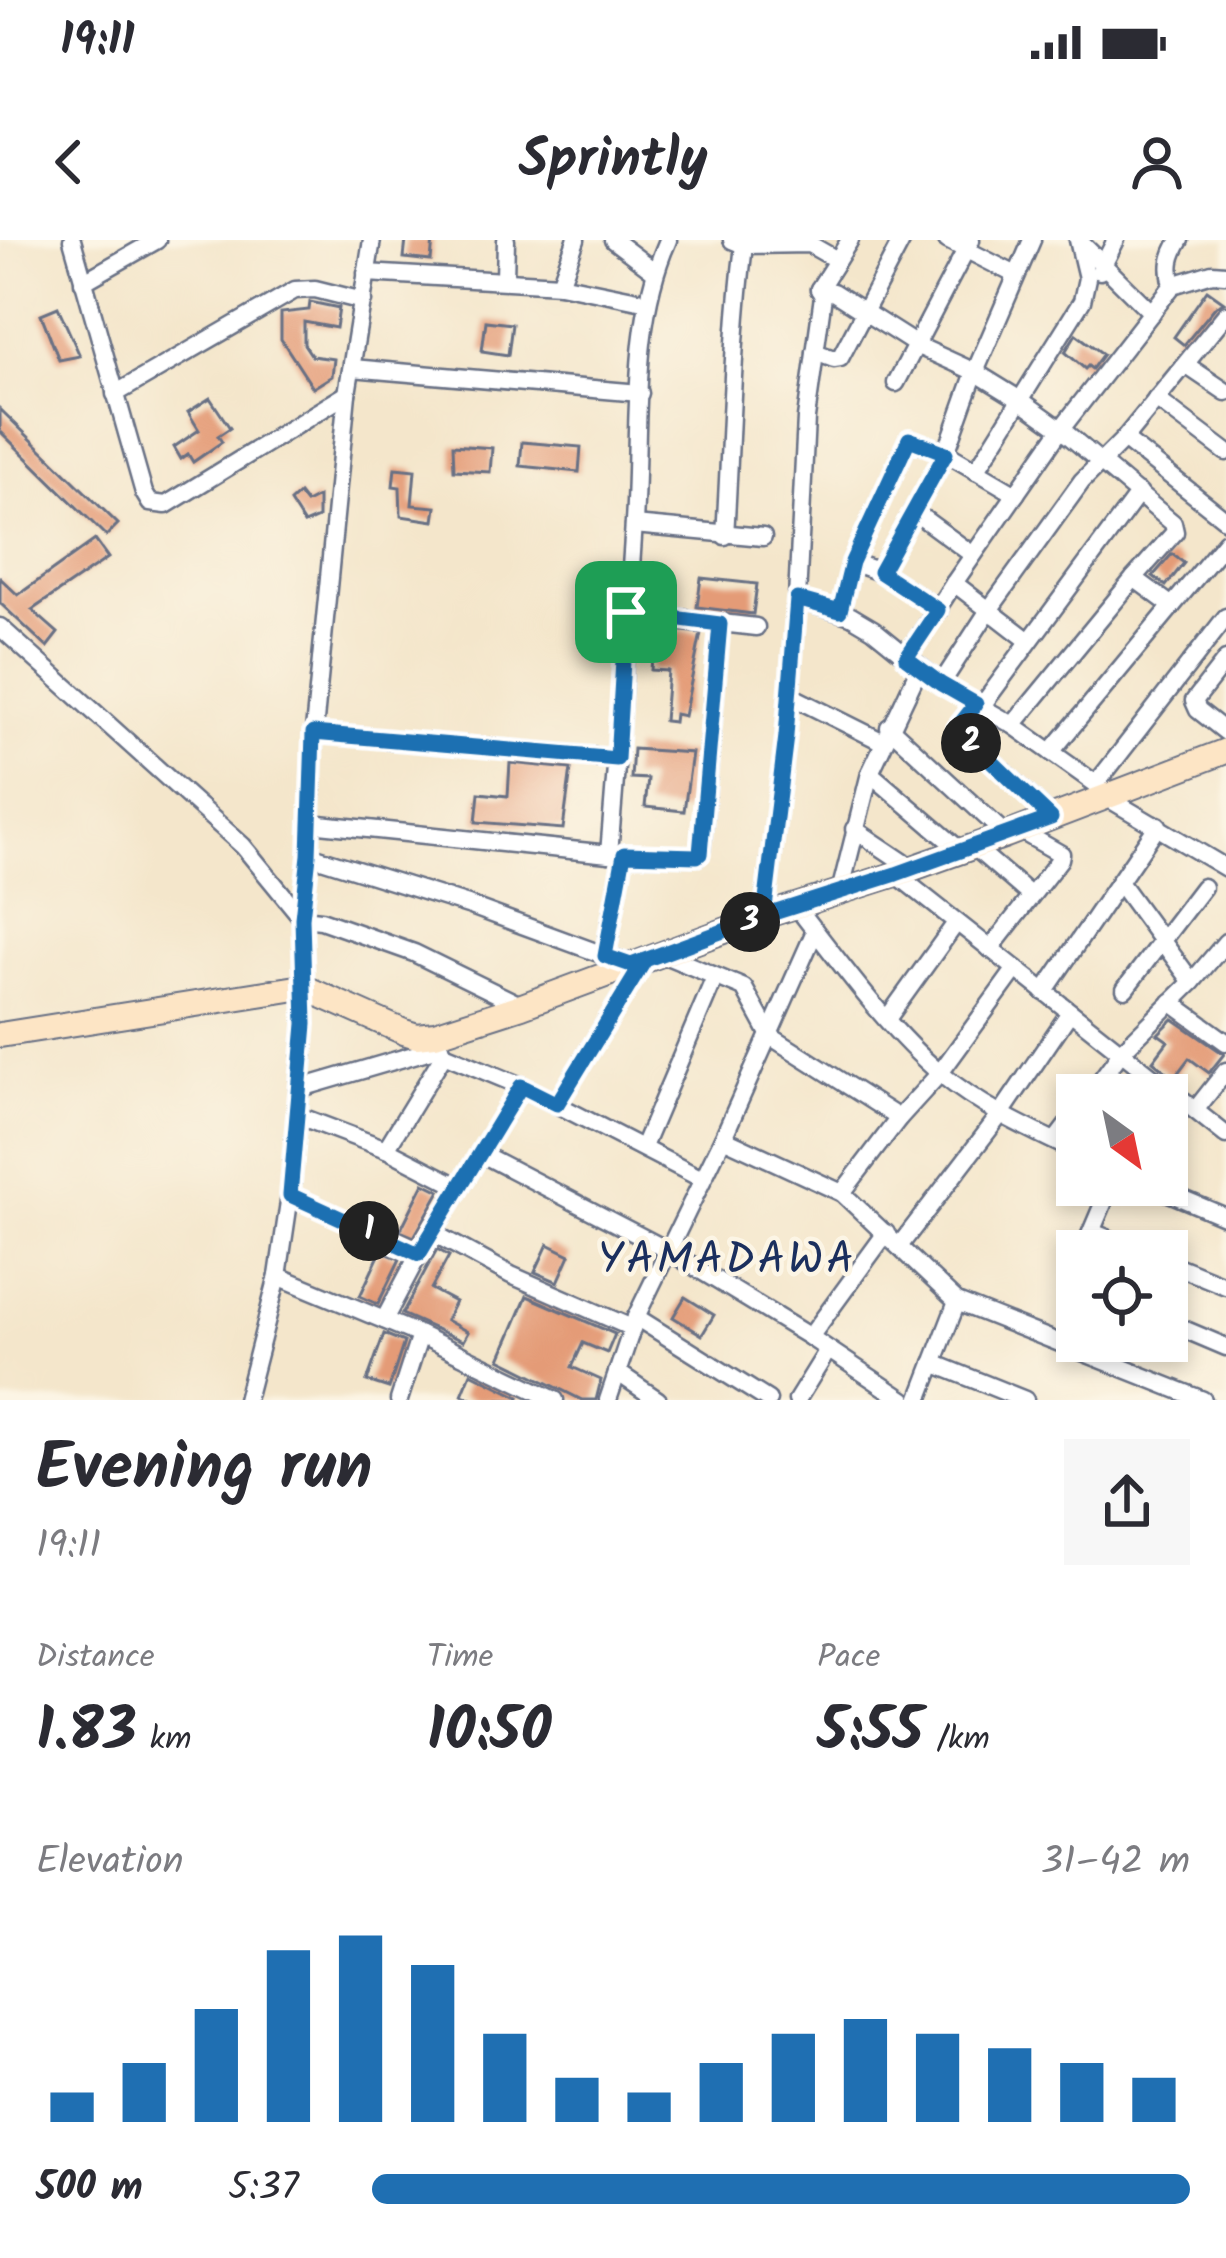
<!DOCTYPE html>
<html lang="en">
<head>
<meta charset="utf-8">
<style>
  :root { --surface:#fff; --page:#f7f7f7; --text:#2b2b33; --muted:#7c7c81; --accent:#1f6fb2 }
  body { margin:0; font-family:Kalam,sans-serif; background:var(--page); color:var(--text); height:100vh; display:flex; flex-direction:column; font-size:45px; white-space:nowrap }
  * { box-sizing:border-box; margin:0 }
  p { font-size:39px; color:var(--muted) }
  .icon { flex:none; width:66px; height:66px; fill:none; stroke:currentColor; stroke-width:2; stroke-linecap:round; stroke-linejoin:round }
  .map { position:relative; height:1160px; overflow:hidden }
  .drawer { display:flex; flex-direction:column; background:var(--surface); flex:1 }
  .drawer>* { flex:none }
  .needle { width:78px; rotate:147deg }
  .controls { position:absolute; left:1056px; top:834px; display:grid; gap:24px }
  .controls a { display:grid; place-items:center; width:132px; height:132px; border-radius:0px; background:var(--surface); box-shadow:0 6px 18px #0003; font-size:60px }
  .pin { position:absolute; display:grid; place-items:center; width:102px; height:102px; color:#fff; margin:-51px; border-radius:24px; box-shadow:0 6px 18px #0006 }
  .km { position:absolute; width:60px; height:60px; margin:-30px; border-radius:50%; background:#222; color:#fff; font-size:33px; line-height:60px; text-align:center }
  .round { display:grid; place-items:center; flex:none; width:126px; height:126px; border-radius:0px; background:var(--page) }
  .overview { display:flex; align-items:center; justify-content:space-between; height:204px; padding:0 36px }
  h1 { font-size:66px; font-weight:700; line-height:90px }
  .stats { display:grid; grid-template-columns:repeat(3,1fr); gap:18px; height:204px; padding:12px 36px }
  .stats div { display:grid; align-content:center }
  .stats b { font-size:60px; font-weight:700 }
  .stats small { font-size:33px; font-weight:400 }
  .stats p { font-size:33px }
  .chart { height:336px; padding:24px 36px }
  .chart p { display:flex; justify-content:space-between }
  .chart svg { width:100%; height:216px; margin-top:12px; stroke:var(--accent); stroke-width:6 }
  ul { padding:0 36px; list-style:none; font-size:39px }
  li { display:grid; grid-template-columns:192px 144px 1fr; align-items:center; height:90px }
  li i { height:30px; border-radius:15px; background:var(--accent) }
  .status { display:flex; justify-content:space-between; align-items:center; height:84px; padding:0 60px; background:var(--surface); direction:ltr }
  .status svg { height:33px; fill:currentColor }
  header { display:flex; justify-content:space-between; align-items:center; height:156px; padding:0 36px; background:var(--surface); font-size:54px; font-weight:700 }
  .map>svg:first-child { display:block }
  .building { fill:#e49b77 }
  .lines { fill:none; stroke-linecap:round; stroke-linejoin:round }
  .street-casing { stroke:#676f84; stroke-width:21 }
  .secondary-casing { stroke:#676f84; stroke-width:28 }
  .street { stroke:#fff; stroke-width:16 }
  .secondary { stroke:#fde5c5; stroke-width:24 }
  .route-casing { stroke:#fff; stroke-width:24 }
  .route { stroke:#1f6fb2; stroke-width:15 }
  .labels { text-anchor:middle; stroke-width:9; stroke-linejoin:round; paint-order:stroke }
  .neighbourhood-label { font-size:45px; letter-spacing:3px; fill:#1b2f5e; stroke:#fcf5e5 }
</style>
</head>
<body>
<div class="status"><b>19:11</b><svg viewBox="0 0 49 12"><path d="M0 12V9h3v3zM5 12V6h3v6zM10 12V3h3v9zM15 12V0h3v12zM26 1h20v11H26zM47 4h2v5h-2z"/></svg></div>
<header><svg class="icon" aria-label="back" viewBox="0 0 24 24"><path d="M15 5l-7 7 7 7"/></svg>Sprintly<svg class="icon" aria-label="person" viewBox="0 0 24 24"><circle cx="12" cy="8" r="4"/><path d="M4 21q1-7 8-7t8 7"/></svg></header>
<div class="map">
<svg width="1226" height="1160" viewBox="0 0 1226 1160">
  <rect width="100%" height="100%" fill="#fcf5e5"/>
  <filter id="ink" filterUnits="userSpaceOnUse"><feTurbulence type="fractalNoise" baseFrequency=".00833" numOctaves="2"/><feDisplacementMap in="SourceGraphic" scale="24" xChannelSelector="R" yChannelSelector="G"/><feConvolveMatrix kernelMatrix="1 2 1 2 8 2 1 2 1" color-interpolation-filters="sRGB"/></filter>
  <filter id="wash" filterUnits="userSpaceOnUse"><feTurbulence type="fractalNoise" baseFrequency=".004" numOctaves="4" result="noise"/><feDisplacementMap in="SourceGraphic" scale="48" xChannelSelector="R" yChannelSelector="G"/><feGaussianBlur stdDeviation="2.7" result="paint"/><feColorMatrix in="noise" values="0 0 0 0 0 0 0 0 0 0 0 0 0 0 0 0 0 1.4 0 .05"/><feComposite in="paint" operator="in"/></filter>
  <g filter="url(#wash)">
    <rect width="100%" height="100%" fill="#f4e6cb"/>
    <g id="blocks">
      <g class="building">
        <polygon points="406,0 433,0 431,21 404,18"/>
        <polygon points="1207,50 1224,62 1216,66 1184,105 1174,97"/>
        <polygon points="310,62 339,68 336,88 304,82 304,104 312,116 334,119 332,136 313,148 281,99 281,73 309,70"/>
        <polygon points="58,67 80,116 59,120 41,74"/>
        <polygon points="486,81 512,84 508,115 482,111"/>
        <polygon points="1076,94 1103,114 1092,129 1088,126 1085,129 1065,112"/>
        <polygon points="210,158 230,188 218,196 222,202 193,222 188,214 181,219 174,207 199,190 188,172"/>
        <polygon points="0,169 118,284 106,296 0,191"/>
        <polygon points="522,202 581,207 579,232 520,226"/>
        <polygon points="453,205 492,208 490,232 454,230"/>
        <polygon points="395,228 415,230 412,265 436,267 434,281 401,276 400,247 393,246"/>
        <polygon points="299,254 306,263 318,257 318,278 304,284 290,262"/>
        <polygon points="95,300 108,318 32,370 58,393 47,407 0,363 0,338 18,355"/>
        <polygon points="1172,314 1184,323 1166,346 1153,336"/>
        <polygon points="701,338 757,344 753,374 697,367"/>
        <polygon points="673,390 701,393 684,476 675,474 674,482 664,481 668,431 651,430 652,418 641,418 643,391 673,393"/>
        <polygon points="633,509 692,513 684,571 645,567 648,539 631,538"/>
        <polygon points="510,523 571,529 563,589 476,582 479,553 508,556"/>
        <polygon points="1173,779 1224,814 1209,833 1189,818 1174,838 1153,821 1168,801 1158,794"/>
        <polygon points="424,943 440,951 414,997 400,991"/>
        <polygon points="548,1004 570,1015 558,1042 535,1032"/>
        <polygon points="437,1009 449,1016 431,1049 455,1062 446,1080 468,1092 463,1101 402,1074"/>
        <polygon points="381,1011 400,1019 378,1064 360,1056"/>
        <polygon points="527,1056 615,1094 607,1113 583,1103 572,1127 601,1140 596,1160 582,1160 500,1119"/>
        <polygon points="685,1057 714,1075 702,1095 673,1077"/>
        <polygon points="384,1094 404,1102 389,1148 367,1141"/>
        <polygon points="471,1133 519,1157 518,1160 474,1160 462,1155"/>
      </g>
    </g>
  </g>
  <g filter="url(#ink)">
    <use href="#blocks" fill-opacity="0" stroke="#676f84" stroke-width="3"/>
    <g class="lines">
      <defs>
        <g id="street">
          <polyline points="72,0 144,253 150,263 166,265 347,154"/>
          <polyline points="613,0 654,31"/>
          <polyline points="732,0 744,5 809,4 837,20"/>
          <polyline points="850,0 819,49 833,52 918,106 975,132 1022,161 1061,189 1173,283 1175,292 1134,338 1172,366"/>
          <polyline points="947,0 1016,35"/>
          <polyline points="1079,1 1152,73"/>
          <polyline points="1100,31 1116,0"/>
          <polyline points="366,33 560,44 648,62"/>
          <polyline points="505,39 506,0"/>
          <polyline points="83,42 157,0"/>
          <polyline points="560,44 576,0"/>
          <path d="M1173,45C1168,27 1170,16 1180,0"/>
          <polyline points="815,112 834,119 840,118 902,0"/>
          <polyline points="1186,125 1226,152"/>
          <polyline points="352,128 640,153"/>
          <polyline points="896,143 971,0"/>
          <polyline points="115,154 295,50 315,49 363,61"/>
          <polyline points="1156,159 1226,212"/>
          <polyline points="1124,199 1226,280"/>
          <polyline points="976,231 1082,61 1087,38 1078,0"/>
          <polyline points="913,271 973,315"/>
          <polyline points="634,285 763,297"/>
          <path d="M725,296C731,199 732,101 744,5"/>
          <polyline points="852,322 880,332 939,370"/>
          <polyline points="880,332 946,213 975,132 1032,0"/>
          <polyline points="954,343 1029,401"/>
          <polyline points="797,359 806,178 823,56 819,49"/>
          <polyline points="840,371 852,322 909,199 946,213 1016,254"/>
          <polyline points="626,372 756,387"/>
          <polyline points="0,387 243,606 302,678 321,680 414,713 522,766"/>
          <polyline points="906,418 954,343 1061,189 1173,45 1212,33 1225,34"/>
          <polyline points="1226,420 1194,461 1198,470 1226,492"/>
          <polyline points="941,444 989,370 1082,241 1124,199 1226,74"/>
          <polyline points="789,455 883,502"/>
          <polyline points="976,464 957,488 1051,577"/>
          <polyline points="981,467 1139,253"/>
          <polyline points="1013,485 1134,338"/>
          <polyline points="889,487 1006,595"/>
          <polyline points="313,493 617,519"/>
          <polyline points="1051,512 1226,301"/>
          <polyline points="870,533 961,611"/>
          <polyline points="1096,544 1226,377"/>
          <polyline points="310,583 609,614 697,616 701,610 720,384"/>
          <polyline points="1158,585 1119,642 1192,742"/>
          <polyline points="854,589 912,628"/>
          <polyline points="973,606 1031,656"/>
          <path d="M609,614C618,504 627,393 634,282C640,191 630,84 668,0"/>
          <polyline points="309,615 468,665 631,725"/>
          <polyline points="896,634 1226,895"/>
          <polyline points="840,652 870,533 919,429"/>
          <path d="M796,666C839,721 888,790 941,834C982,868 1029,889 1077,912"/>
          <polyline points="764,676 786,496 797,359 851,376 873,389 941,444 1013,485 1096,544 1106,557 1226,628"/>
          <polyline points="990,709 1060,619 1061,614 1019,590"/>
          <polyline points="662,714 744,748 770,796 899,878"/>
          <polyline points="605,715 624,614"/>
          <polyline points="1125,749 1203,647"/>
          <polyline points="1044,752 1119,642"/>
          <polyline points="1171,762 1226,802"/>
          <polyline points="887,779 956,683"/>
          <polyline points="435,794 444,814 521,846 702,939"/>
          <polyline points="301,848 441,807"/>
          <polyline points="1090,855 1122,811 1192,742 1226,702"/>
          <polyline points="557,864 644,721"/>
          <polyline points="1196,869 1226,831"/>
          <polyline points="299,876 386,909 460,947"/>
          <polyline points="723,898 842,953 957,1062 1203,1160"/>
          <polyline points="1055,901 1077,872"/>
          <polyline points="643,907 715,737"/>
          <polyline points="386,909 444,814"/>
          <polyline points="480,913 667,1010 810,1097 904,1160"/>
          <polyline points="1150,945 1226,977"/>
          <polyline points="842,953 899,878 940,833 1015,730"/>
          <polyline points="290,955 419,1014"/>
          <polyline points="1092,992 1139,1011"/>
          <polyline points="433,993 511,1035 632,1088"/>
          <polyline points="900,1005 1000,875 1070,772"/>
          <polyline points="1083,1011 1111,945"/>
          <polyline points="1167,1022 1226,1046"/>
          <polyline points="1077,1023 1070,1039 1077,1044"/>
          <polyline points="278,1036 420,1095 555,1160"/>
          <polyline points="636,1077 768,1160"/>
          <polyline points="384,1080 419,1014 521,846"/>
          <polyline points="1167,1082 1226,1107"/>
          <polyline points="810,1097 886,993"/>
          <polyline points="933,1123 1025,1160"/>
          <polyline points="617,1132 658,1160"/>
          <polyline points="246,1160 278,1036 290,955 305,784 302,678 309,615 313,501 347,154 372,0"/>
          <polyline points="399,1160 420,1095"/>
          <polyline points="608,1160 636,1077 723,898 815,691"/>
          <polyline points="797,1160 828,1110"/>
          <polyline points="919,1160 957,1062"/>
        </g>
        <polyline id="secondary" points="0,795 303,747 404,792 417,796 435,794 522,766 764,676 896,634 1006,595 1226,511"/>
      </defs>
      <use href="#street" class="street-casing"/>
      <use href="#secondary" class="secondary-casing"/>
      <use href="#street" class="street"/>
      <use href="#secondary" class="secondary"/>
    </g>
  </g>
  <g class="lines" filter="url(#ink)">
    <defs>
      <polyline id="route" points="626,372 617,519 313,493 309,615 302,678 305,784 290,955 419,1014 521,846 557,864 645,720 764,676 896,634 1051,578 957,488 976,464 941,444 906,418 938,370 880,332 946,213 909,199 852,322 840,371 797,359 786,496 764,676 631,725 605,716 624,614 697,616 700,614 720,384 626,372"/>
    </defs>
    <use href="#route" class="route-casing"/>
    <use href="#route" class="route"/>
  </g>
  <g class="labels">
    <g class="neighbourhood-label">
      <text x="727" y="1033">YAMADAWA</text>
    </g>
  </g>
</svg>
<div class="controls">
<a><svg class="needle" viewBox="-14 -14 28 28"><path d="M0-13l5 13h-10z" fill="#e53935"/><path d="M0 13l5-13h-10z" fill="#7c7c81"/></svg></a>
<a><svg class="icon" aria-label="locate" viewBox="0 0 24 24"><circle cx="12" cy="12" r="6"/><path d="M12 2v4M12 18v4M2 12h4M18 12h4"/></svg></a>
</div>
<div class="pin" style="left:626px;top:372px;background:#1e9e55"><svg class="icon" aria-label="arrive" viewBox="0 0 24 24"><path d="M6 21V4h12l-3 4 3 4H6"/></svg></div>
<b class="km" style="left:369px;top:991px">1</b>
<b class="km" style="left:971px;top:503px">2</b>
<b class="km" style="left:750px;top:682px">3</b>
</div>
<section class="drawer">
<div class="overview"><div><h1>Evening run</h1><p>19:11</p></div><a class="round"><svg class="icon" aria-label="share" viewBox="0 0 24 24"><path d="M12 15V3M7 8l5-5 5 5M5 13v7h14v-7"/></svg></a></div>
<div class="stats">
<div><p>Distance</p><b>1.83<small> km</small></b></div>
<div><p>Time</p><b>10:50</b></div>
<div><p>Pace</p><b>5:55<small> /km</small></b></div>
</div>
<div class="chart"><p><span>Elevation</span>31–42 m</p>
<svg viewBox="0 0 160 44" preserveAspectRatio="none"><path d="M5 44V38M15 44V32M25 44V21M35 44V9M45 44V6M55 44V12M65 44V26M75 44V35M85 44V38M95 44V32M105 44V26M115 44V23M125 44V26M135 44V29M145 44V32M155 44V35"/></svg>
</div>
<ul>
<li><b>500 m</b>5:37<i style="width:100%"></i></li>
</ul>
</section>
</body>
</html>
